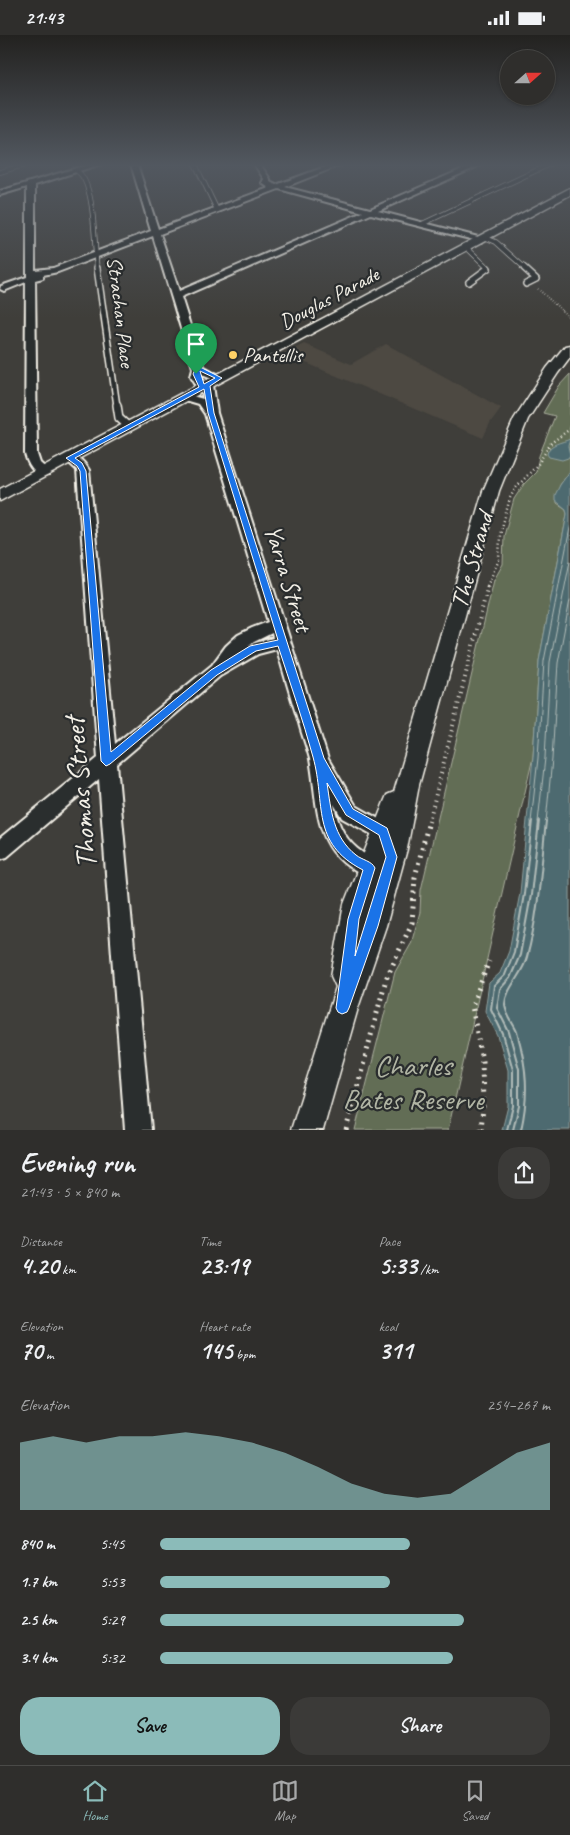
<!DOCTYPE html>
<html lang="en">
<head>
<meta charset="utf-8">
<style>
  :root { --surface:#2f2e2c; --page:#3b3a38; --text:#f1f3f6; --muted:#a7a8a9; --line:#4a4a48; --accent:#8bbbb9 }
  body { margin:0; font-family:Caveat,sans-serif; background:var(--page); color:var(--text); height:100vh; display:flex; flex-direction:column; font-size:19px; white-space:nowrap }
  * { box-sizing:border-box; margin:0 }
  p { font-size:16px; color:var(--muted) }
  .icon { flex:none; width:28px; height:28px; fill:none; stroke:currentColor; stroke-width:2; stroke-linecap:round; stroke-linejoin:round }
  .map { position:relative; height:1095px; overflow:hidden }
  .drawer { display:flex; flex-direction:column; background:var(--surface); flex:1 }
  .drawer>* { flex:none }
  .needle { width:32px; rotate:69deg }
  .buttons { position:absolute; left:500px; top:15px; display:grid; gap:10px }
  .buttons a { display:grid; place-items:center; width:55px; height:55px; border-radius:50%; background:var(--surface); box-shadow:0 1px 4px #0004,0 0 0 1px var(--line); font-size:25px }
  .pin { position:absolute; display:grid; place-items:center; width:42px; height:42px; color:#fff; margin:-51px -21px; border-radius:50% 50% 50% 0; rotate:-45deg; box-shadow:0 0 5px #0007 }
  .pin .icon { rotate:45deg }
  .round { display:grid; place-items:center; flex:none; width:52px; height:52px; border-radius:20px; background:var(--page) }
  .overview { display:flex; align-items:center; justify-content:space-between; height:85px; padding:0 20px }
  h1 { font-size:28px; font-weight:700; line-height:38px }
  .metrics { display:grid; grid-template-columns:repeat(3,1fr); gap:8px; height:85px; padding:5px 20px }
  .metrics div { display:grid; align-content:center }
  .metrics b { font-size:25px; font-weight:700 }
  .metrics small { font-size:14px; font-weight:400 }
  .metrics p { font-size:14px }
  .chart { height:140px; padding:10px 20px }
  .chart p { display:flex; justify-content:space-between }
  .chart svg { width:100%; height:90px; margin-top:5px; fill:var(--accent); opacity:.7 }
  .cta { display:flex; gap:10px; margin-top:auto; padding:10px 20px }
  .cta a { flex:1; height:58px; border-radius:20px; background:var(--accent); color:#111; font-size:20px; font-weight:700; line-height:58px; text-align:center }
  .cta a+a { background:var(--page); color:var(--text) }
  ul { padding:0 20px; list-style:none; font-size:16px }
  li { display:grid; grid-template-columns:80px 60px 1fr; align-items:center; height:38px }
  li i { height:12px; border-radius:6px; background:var(--accent) }
  .status { display:flex; justify-content:space-between; align-items:center; height:35px; padding:0 25px; background:var(--surface); direction:ltr }
  .status svg { height:14px; fill:currentColor }
  .dock { display:flex; justify-content:space-around; align-items:center; height:70px; border-top:1px solid var(--line); background:var(--surface); font-size:14px; color:var(--muted) }
  .dock a { display:grid; justify-items:center; gap:2px }
  .dock .active { color:var(--accent) }
  .map>svg:first-child { display:block }
  .built { fill:#4d4942 }
  .green { fill:#626d54; stroke:#abaf9e }
  .water { fill:#4d6b70; stroke:#90a1a0 }
  .lines { fill:none; stroke-linecap:round; stroke-linejoin:round }
  .shore-far1 { stroke:#b1bbb8; stroke-width:1 }
  .shore { stroke:#b1bbb8; stroke-width:2 }
  .service-far2-casing { stroke:#f4f1e8; stroke-width:5.5 }
  .service-far1-casing { stroke:#f4f1e8; stroke-width:8 }
  .service-casing { stroke:#f4f1e8; stroke-width:10 }
  .minor-casing { stroke:#f4f1e8; stroke-width:4 }
  .tertiary-casing { stroke:#f4f1e8; stroke-width:3 }
  .path-far3 { stroke:#f4f1e8; stroke-width:2; stroke-dasharray:0.5 2; stroke-linecap:butt }
  .path-far2 { stroke:#f4f1e8; stroke-width:2.5; stroke-dasharray:1 3; stroke-linecap:butt }
  .path-far1 { stroke:#f4f1e8; stroke-width:4; stroke-dasharray:1 4.5; stroke-linecap:butt }
  .path { stroke:#f4f1e8; stroke-width:5; stroke-dasharray:2 5.5; stroke-linecap:butt }
  .service-far2 { stroke:#2a2d2e; stroke-width:4 }
  .service-far1 { stroke:#2a2d2e; stroke-width:5 }
  .service { stroke:#2a2d2e; stroke-width:7 }
  .minor { fill:#2a2d2e; fill-rule:evenodd }
  .tertiary { fill:#2a2d2e; fill-rule:evenodd }
  .route { fill:#1a73e8; stroke:#fff; fill-rule:evenodd }
  .poi-dot { fill:#ffd166; stroke:#2a2d2e; stroke-width:2 }
  .labels { text-anchor:middle; stroke-width:4.5; stroke-linejoin:round; paint-order:stroke }
  .far-street-label { font-size:21px; fill:#f4f1e8; stroke:#2a2d2e }
  .far-poi-label { font-size:21px; fill:#f4f1e8; stroke:#2a2d2e; text-anchor:start }
  .street-label { font-size:25px; fill:#f4f1e8; stroke:#2a2d2e }
  .near-street-label { font-size:30px; fill:#f4f1e8; stroke:#2a2d2e }
  .near-park-label { font-size:30px; fill:#b2b6a5; stroke:#2a2d2e }
</style>
</head>
<body>
<div class="status"><b>21:43</b><svg viewBox="0 0 49 12"><path d="M0 12V9h3v3zM5 12V6h3v6zM10 12V3h3v9zM15 12V0h3v12zM26 1h20v11H26zM47 4h2v5h-2z"/></svg></div>
<div class="map">
<svg width="570" height="1095" viewBox="0 0 570 1095">
  <rect width="100%" height="100%" fill="#3f3e3a"/>
  <filter id="ink" filterUnits="userSpaceOnUse"><feTurbulence type="fractalNoise" baseFrequency=".02" numOctaves="2"/><feDisplacementMap in="SourceGraphic" scale="10" xChannelSelector="R" yChannelSelector="G"/><feConvolveMatrix kernelMatrix="1 2 1 2 8 2 1 2 1" color-interpolation-filters="sRGB"/></filter>
  <g filter="url(#ink)">
    <polygon class="built" points="304,309 351,329 386,309 501,373 490,388 483,403 285,319"/>
    <polygon class="green" points="570,339 570,436 560,450 557,468 566,474 567,479 539,626 533,722 448,1095 355,1095 395,937 411,909 420,877 421,855 494,545 503,529 504,501 514,464 524,449 536,437 539,421 555,381 543,378 559,351"/>
    <g class="water">
      <path d="M570,404L568,411L570,420L568,423L562,425L549,422L547,419C549,408 562,408 570,404Z"/>
      <polygon points="570,436 570,1095 502,1095 508,1071 508,1035 498,1001 485,976 489,948 500,938 509,916 520,858 533,722 539,626 567,479 566,474 555,465 555,460 560,450"/>
    </g>
    <g class="lines">
      <g class="shore-far1">
        <polyline points="531,787 538,723 544,626 570,493"/>
        <polyline points="538,787 545,723 550,627 570,526"/>
        <polyline points="546,787 552,724 558,628 570,565"/>
      </g>
      <g class="shore">
        <polyline points="507,1095 513,1071 513,1035 503,999 491,974 494,951 505,940 514,917 524,859 532,786"/>
        <polyline points="513,1095 519,1071 519,1034 509,997 497,973 500,954 510,943 520,920 531,860 539,786"/>
        <path d="M521,1095C529,1060 527,1032 517,997C514,989 505,979 505,969C506,953 523,939 527,922C539,878 541,831 546,786"/>
      </g>
      <defs>
        <g id="service-far2">
          <polyline points="195,129 217,175"/>
          <path d="M77,136C96,148 94,213 97,234"/>
          <polyline points="0,137 27,129"/>
          <polyline points="422,189 550,129"/>
          <polyline points="484,202 496,207 526,234"/>
          <polyline points="466,212 488,233 486,234"/>
        </g>
        <g id="service-far1">
          <polyline points="97,233 117,371"/>
          <polyline points="524,233 536,244 526,249"/>
          <polyline points="469,247 488,233"/>
        </g>
        <polyline id="service" points="117,370 119,383 129,392"/>
        <path id="minor" d="M90,129H101L35,150V235L53,233L151,196L131,129H137L158,194L269,153L262,148L264,144L254,129H260L270,144V147L276,150L333,129H343L285,152L370,174L474,129H483L378,176L482,203V207L371,179L181,262L203,331L224,343L219,346L202,339L201,341L205,347L211,348L213,350L217,378L328,724L356,771L391,791L394,797L391,803L384,806L342,783L334,769C337,789 346,807 363,818C371,823 377,824 380,833L377,840L370,843C312,820 319,774 310,724C307,712 302,700 299,688C291,663 284,639 277,614L258,619L220,641L117,729L151,1095H125L99,744L7,822L0,824V803L98,723L77,435L64,423L66,420C77,418 84,427 89,435L115,709L212,630L226,611L238,600L252,593L268,587L205,379L198,369L181,364L179,362L185,359L203,364L202,355L199,354L191,341L193,333L153,201L58,237L43,240V243L35,245L37,419L40,428L50,437L49,440C35,443 28,430 25,419L26,247L4,256L0,254L1,251L27,242V152L0,160V156ZM279,154L363,177L179,256L160,199ZM272,598L273,603L248,610Z"/>
        <g id="tertiary">
          <polygon points="570,153 570,160 0,466 0,454"/>
          <polygon points="570,310 570,322 558,338 528,384 499,456 419,750 407,814 386,891 358,973 323,1095 291,1095 336,952 331,941 344,869 384,767 387,760 394,757 483,456 514,384 547,333 565,311"/>
        </g>
      </defs>
      <use href="#service-far2" class="service-far2-casing"/>
      <use href="#service-far1" class="service-far1-casing"/>
      <use href="#service" class="service-casing"/>
      <use href="#minor" class="minor-casing"/>
      <use href="#tertiary" class="tertiary-casing"/>
      <polyline class="path-far3" points="538,254 570,283"/>
      <polyline class="path-far2" points="487,551 499,525 500,500 510,463 515,454 538,429 551,408 570,394"/>
      <polyline class="path-far1" points="429,787 488,550"/>
      <g class="path">
        <polyline points="346,1095 386,944 412,888 415,842 429,786"/>
        <polyline points="481,1095 483,1072 482,1026 472,971 489,926"/>
      </g>
      <use href="#service-far2" class="service-far2"/>
      <use href="#service-far1" class="service-far1"/>
      <use href="#service" class="service"/>
      <use href="#minor" class="minor"/>
      <use href="#tertiary" class="tertiary"/>
    </g>
  </g>
  <linearGradient id="sky" x2="0" y2="1"><stop stop-color="#232220"/><stop offset="0.46" stop-color="#525860"/><stop offset="1" stop-color="#525860" stop-opacity="0"/></linearGradient>
  <rect width="570" height="283" fill="url(#sky)"/>
  <path class="route" d="M196,332H200L222,343L210,351L214,378L324,723L353,774L387,793L397,822L378,891L349,973L347,977L342,979L338,977L336,973L348,884L363,835C310,808 326,769 313,722C303,685 290,648 278,611L256,616L217,640L110,729L106,731L101,726L80,436L77,431L66,423L199,352L193,339ZM200,336L215,343L204,349ZM204,354L208,378L278,605L250,611L211,635L111,717L86,436L82,428L75,423ZM327,748L346,780L379,800L386,822L355,921L359,884L375,833C372,826 362,825 356,820C333,802 331,775 327,748Z"/>
  <circle class="poi-dot" cx="233" cy="320" r="5"/>
  <g class="labels">
    <g class="far-street-label">
      <text transform="translate(329 263) rotate(-28)" y="7">Douglas Parade</text>
      <text transform="translate(121 277) rotate(83)" y="7">Strachan Place</text>
    </g>
    <g class="far-poi-label">
      <text x="243" y="327">Pantellis</text>
    </g>
    <g class="street-label">
      <text transform="translate(471 525) rotate(-74)" y="9">The Strand</text>
      <text transform="translate(289 543) rotate(73)" y="9">Yarra Street</text>
    </g>
    <g class="near-street-label">
      <text transform="translate(80 758) rotate(-95)" y="10">Thomas Street</text>
    </g>
    <g class="near-park-label">
      <text x="413" y="1040">Charles<tspan x="413" dy="34">Bates Reserve</tspan></text>
    </g>
  </g>
</svg>
<div class="buttons">
<a><svg class="needle" viewBox="-14 -14 28 28"><path d="M0-13l5 13h-10z" fill="#e53935"/><path d="M0 13l5-13h-10z" fill="#a7a8a9"/></svg></a>
</div>
<div class="pin" style="left:196px;top:339px;background:#1e9e55"><svg class="icon" aria-label="arrive" viewBox="0 0 24 24"><path d="M6 21V4h12l-3 4 3 4H6"/></svg></div>
</div>
<section class="drawer">
<div class="overview"><div><h1>Evening run</h1><p>21:43 · 5 × 840 m</p></div><a class="round"><svg class="icon" aria-label="share" viewBox="0 0 24 24"><path d="M12 15V3M7 8l5-5 5 5M5 13v7h14v-7"/></svg></a></div>
<div class="metrics">
<div><p>Distance</p><b>4.20<small> km</small></b></div>
<div><p>Time</p><b>23:19</b></div>
<div><p>Pace</p><b>5:33<small> /km</small></b></div>
</div>
<div class="metrics">
<div><p>Elevation</p><b>70<small> m</small></b></div>
<div><p>Heart rate</p><b>145<small> bpm</small></b></div>
<div><p>kcal</p><b>311</b></div>
</div>
<div class="chart"><p><span>Elevation</span>254–267 m</p>
<svg viewBox="0 0 160 44" preserveAspectRatio="none"><path d="M0 44V11L10 8L20 11L30 8L40 8L50 6L60 8L70 11L80 16L90 23L100 31L110 36L120 38L130 36L140 26L150 16L160 11V44z"/></svg>
</div>
<ul>
<li><b>840 m</b>5:45<i style="width:64%"></i></li>
<li><b>1.7 km</b>5:53<i style="width:59%"></i></li>
<li><b>2.5 km</b>5:29<i style="width:78%"></i></li>
<li><b>3.4 km</b>5:32<i style="width:75%"></i></li>
</ul>
<div class="cta"><a>Save</a><a>Share</a></div>
</section>
<nav class="dock">
<a class="active"><svg class="icon" aria-label="home" viewBox="0 0 24 24"><path d="M3 11l9-7 9 7M6 9v11h12V9"/></svg>Home</a>
<a><svg class="icon" aria-label="map" viewBox="0 0 24 24"><path d="M3 6l6-2 6 2 6-2v14l-6 2-6-2-6 2zM9 4v14M15 6v14"/></svg>Map</a>
<a><svg class="icon" aria-label="saved" viewBox="0 0 24 24"><path d="M7 4h10v16l-5-4-5 4z"/></svg>Saved</a>
</nav>
</body>
</html>
